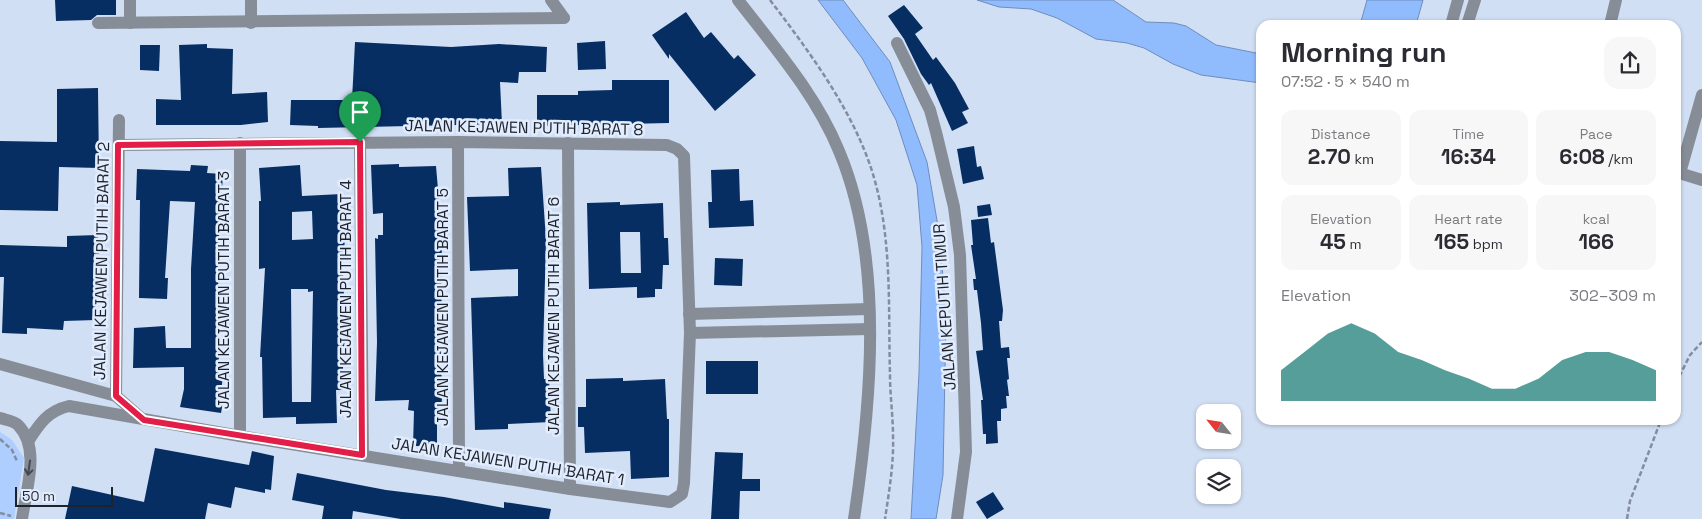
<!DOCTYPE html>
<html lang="en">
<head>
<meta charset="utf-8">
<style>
  :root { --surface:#fff; --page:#f7f7f7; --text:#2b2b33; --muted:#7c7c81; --accent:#0f766e }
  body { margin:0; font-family:"Space Grotesk",sans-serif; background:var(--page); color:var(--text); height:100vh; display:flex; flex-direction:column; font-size:19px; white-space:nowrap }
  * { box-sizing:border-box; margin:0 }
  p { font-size:16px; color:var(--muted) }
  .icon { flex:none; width:28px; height:28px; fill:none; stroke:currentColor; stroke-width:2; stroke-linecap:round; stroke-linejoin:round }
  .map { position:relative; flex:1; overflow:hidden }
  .drawer { position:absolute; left:1256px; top:20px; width:425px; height:405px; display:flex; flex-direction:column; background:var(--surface); border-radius:15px; box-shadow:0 1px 4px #0004 }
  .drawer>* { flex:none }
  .needle { width:32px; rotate:300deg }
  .buttons { position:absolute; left:1196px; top:404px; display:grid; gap:10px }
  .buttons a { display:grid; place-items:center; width:45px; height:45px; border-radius:10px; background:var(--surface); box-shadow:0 1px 4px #0004; font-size:25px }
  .scale { position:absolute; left:15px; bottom:12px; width:98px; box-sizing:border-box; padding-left:5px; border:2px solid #1e232b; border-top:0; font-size:14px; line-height:18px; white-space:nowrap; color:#1e232b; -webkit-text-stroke:4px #e1ecfe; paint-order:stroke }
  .pin { position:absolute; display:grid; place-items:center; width:42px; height:42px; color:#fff; margin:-51px -21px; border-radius:50% 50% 50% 0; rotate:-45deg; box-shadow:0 0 5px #0007 }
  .pin .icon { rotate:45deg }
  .round { display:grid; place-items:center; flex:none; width:52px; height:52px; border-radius:15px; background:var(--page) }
  .summary { display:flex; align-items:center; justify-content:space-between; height:85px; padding:0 25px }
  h1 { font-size:28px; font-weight:800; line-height:38px }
  .metrics { display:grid; grid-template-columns:repeat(3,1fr); gap:8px; height:85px; padding:5px 25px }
  .metrics div { display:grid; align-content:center; border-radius:12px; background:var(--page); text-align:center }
  .metrics b { font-size:21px; font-weight:800 }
  .metrics small { font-size:14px; font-weight:400 }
  .metrics p { font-size:14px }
  .chart { height:140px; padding:10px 25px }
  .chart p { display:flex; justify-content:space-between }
  .chart svg { width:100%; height:90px; margin-top:5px; fill:var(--accent); opacity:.7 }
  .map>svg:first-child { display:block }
  .green { fill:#adceff }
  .water { fill:#90bbfc; stroke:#6e8dbd }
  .building { fill:#072e63; fill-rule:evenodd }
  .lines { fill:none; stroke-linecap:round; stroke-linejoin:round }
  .path { stroke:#838d9d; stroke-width:2.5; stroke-dasharray:5 2.5; stroke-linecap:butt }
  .minor { stroke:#878d97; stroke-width:12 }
  .oneway { stroke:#434851 }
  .route-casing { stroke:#fff; stroke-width:10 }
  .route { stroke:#e11d48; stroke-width:6 }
  .labels { text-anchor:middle; stroke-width:5; stroke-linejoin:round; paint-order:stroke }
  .street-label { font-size:16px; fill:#1e232b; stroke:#e1ecfe }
</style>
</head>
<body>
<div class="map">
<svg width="1702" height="519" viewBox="0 0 1702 519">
  <rect width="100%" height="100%" fill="#d1dff5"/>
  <polygon class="green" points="0,432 12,440 24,458 14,519 0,519"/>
  <g class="water">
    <polygon points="818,0 843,0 890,62 927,162 940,238 946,318 943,475 936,519 911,519 919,373 922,247 917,185 896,120 862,58"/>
    <polygon points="977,0 1113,0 1146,22 1174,23 1186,26 1216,45 1261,54 1261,83 1201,75 1173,64 1144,48 1127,43 1096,39 1057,18 1031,9 999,7"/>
    <polygon points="1367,0 1423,0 1416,25 1360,25"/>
  </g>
  <g class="building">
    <polygon points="55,0 116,0 116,15 97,15 91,20 56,21"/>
    <polygon points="904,5 923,28 915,34 933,60 936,57 955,83 969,109 962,112 968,123 952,131 931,83 929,85 921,74 904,39 888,16"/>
    <polygon points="686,12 704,38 711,32 734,59 738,55 756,75 715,111 669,54 669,59 652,35"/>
    <polygon points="605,41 606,69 578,70 577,43"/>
    <polygon points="355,42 451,47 499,44 547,47 546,72 519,72 518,83 500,82 502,124 318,128 318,126 290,125 291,100 352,100"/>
    <polygon points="207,44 207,48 233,49 232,94 267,92 268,122 241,125 156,125 156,99 181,100 179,45"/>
    <polygon points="140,45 160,45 159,71 140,70"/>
    <polygon points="612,80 669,80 669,123 537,126 537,95 578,95 578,91 612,90"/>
    <polygon points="98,88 99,168 59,167 58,211 0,210 0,141 57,142 57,89"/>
    <polygon points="974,146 977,167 981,166 984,179 963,184 957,149"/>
    <polygon points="399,164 399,167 436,166 442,236 441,295 446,348 441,348 442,398 441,411 437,411 437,446 413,446 414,411 408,410 409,400 375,401 377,342 375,238 378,239 378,235 383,235 383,213 373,214 371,165"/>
    <polygon points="191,165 208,166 207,173 223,174 218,252 219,375 223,375 220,401 223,402 221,413 180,407 184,389 184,367 133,368 134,328 165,326 166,348 191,348 191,269 195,202 170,201 165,278 168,278 167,299 139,298 140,200 136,200 137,169 190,171"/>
    <path d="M300,165L302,196L342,194L345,235L343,272L346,348H343V390H336L337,423L296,424V417L263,418L262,357H260L265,268L259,269V201H261L259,168ZM312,211L313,239L292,240V212ZM291,289H308V292L313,291L311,402H292Z"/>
    <polygon points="541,167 546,240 543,354 544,379 549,379 551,422 508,424 508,429 475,430 471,298 518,296 518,269 470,271 467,197 509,196 508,168"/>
    <polygon points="739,169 740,201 753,200 754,226 709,228 708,202 712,202 711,170"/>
    <path d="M620,202V205L663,203L664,238H668L669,265H663L662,289H655V297L637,298V287L589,289L587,203ZM620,232H640L641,273H621Z"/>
    <polygon points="990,204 992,215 978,217 977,206"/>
    <polygon points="988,218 991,243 994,242 1003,310 1002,321 999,321 1001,348 1009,347 1010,358 1007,358 1009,379 1007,380 1009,396 1006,396 1007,408 1001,409 1001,421 997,421 998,443 986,444 986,434 983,434 981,400 983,400 976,351 983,350 981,323 977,290 974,290 973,279 976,279 971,245 973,245 971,220"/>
    <polygon points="98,235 99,254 94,254 96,320 64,321 63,330 27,328 27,334 2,333 4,277 0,277 0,245 67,247 67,236"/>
    <polygon points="715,258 743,259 742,286 714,285"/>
    <rect x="706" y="361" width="52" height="33"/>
    <polygon points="623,378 623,381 665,379 667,419 669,419 669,477 631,479 630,451 585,453 584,427 578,427 578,407 586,407 586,379"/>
    <polygon points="155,448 249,465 252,451 274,456 271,490 265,489 265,493 235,487 231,508 208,503 205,519 65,519 72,486 144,502"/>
    <polygon points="715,452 743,453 742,479 760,479 760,491 740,491 739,519 711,519"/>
    <polygon points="297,473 386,490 444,497 504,508 504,502 551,509 549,519 401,519 353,511 352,519 322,519 324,506 292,500"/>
    <polygon points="993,492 1004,509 987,519 976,502"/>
  </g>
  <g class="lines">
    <g class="path">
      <path d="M770,0C808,50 849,105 870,165C893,232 888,305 890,375C890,396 893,416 893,436C894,463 889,492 885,519"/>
      <polyline points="1676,383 1690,355 1702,342"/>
      <polyline points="0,439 12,450 17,461"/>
      <polyline points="0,513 11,516"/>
      <polyline points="1627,519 1630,501 1661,420"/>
    </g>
    <g class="minor">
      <polyline points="130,0 130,23"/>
      <polyline points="251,0 251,23"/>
      <polyline points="551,0 564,18"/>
      <path d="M738,0C775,48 816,95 839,151C885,260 871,404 854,519"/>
      <polyline points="98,23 564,18"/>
      <polyline points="1451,25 1458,0"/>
      <polyline points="1467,25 1475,0"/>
      <polyline points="1610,25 1616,0"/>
      <polyline points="897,43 930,110 936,132 954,207 960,255 966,452 957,519"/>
      <polyline points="119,120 116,396 141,418"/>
      <polyline points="360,142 363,455"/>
      <polyline points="458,142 459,471"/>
      <polyline points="240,143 240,436"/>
      <polyline points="568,143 570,489"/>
      <polyline points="1676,172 1702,180"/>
      <polyline points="1680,173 1702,95"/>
      <polyline points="689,314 869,309"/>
      <polyline points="690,333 870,329"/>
      <polyline points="0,364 116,396"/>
      <path d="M0,418C6,420 14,421 18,425C41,448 26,490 22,519"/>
      <path d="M29,440C40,423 48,411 69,406L240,436L570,489L670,502L682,494L684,483L690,333L684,156L677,149L667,145L458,142L119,145"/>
    </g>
  </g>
  <defs><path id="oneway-shaft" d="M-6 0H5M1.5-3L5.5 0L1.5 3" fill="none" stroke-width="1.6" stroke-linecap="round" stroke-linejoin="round" transform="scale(1.25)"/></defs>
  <use class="oneway" href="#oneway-shaft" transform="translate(29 468) rotate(98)"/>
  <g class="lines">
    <defs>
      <polygon id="route" points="360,142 362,455 144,420 116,396 118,145"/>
    </defs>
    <use href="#route" class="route-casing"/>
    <use href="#route" class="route"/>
  </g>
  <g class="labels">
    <g class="street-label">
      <text transform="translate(524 127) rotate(1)" y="6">JALAN KEJAWEN PUTIH BARAT 8</text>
      <text transform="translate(101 261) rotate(-89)" y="6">JALAN KEJAWEN PUTIH BARAT 2</text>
      <text transform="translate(223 290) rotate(-90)" y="6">JALAN KEJAWEN PUTIH BARAT 3</text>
      <text transform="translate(345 299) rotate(-90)" y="6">JALAN KEJAWEN PUTIH BARAT 4</text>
      <text transform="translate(442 307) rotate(-90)" y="6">JALAN KEJAWEN PUTIH BARAT 5</text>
      <text transform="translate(944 307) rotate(-94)" y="6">JALAN KEPUTIH TIMUR</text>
      <text transform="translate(553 316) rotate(-90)" y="6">JALAN KEJAWEN PUTIH BARAT 6</text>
      <text transform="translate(508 461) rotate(9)" y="6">JALAN KEJAWEN PUTIH BARAT 1</text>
    </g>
  </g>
</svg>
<div class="buttons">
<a><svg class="needle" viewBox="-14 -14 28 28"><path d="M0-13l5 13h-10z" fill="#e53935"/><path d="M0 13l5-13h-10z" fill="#7c7c81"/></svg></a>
<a><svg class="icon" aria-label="layers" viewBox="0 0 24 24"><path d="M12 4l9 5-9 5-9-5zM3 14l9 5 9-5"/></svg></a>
</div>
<div class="scale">50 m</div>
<div class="pin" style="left:360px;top:142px;background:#1e9e55"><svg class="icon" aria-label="arrive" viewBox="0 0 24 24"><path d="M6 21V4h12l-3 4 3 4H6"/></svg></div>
<section class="drawer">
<div class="summary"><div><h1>Morning run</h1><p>07:52 · 5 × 540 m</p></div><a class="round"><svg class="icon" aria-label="share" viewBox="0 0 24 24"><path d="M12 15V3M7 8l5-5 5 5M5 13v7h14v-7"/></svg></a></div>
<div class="metrics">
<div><p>Distance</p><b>2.70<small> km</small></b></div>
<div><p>Time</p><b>16:34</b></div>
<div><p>Pace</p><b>6:08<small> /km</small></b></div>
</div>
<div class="metrics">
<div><p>Elevation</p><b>45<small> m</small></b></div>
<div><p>Heart rate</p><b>165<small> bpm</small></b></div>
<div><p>kcal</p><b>166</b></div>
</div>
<div class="chart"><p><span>Elevation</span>302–309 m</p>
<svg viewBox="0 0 160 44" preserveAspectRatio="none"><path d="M0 44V29L10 20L20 11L30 6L40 11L50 20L60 24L70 29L80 33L90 38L100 38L110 33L120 24L130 20L140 20L150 24L160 29V44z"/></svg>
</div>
</section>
</div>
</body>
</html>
